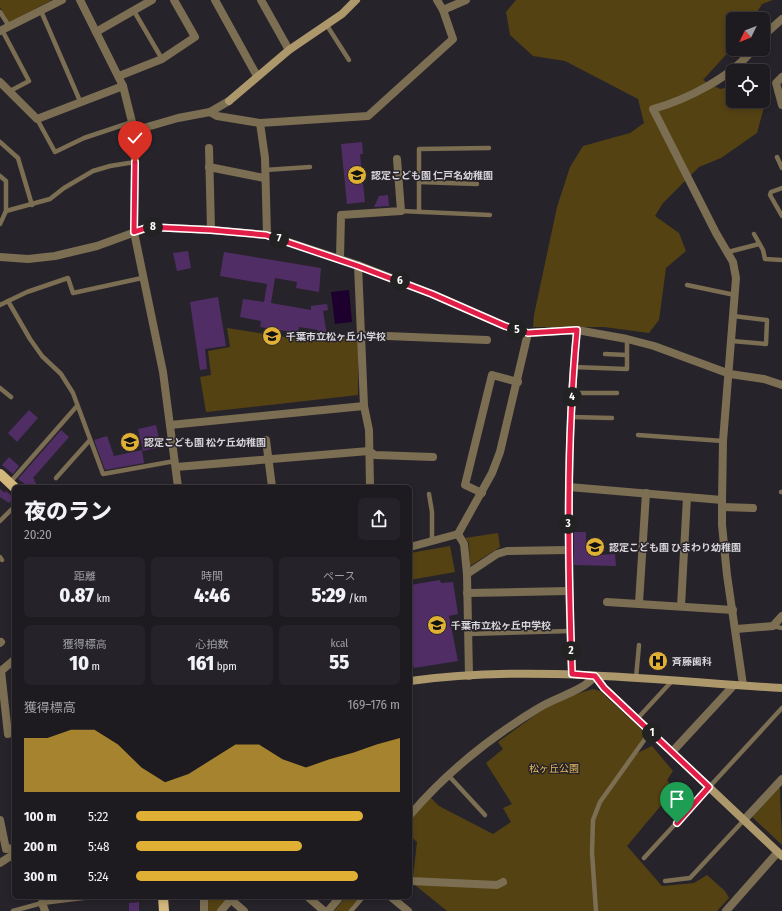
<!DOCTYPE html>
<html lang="ja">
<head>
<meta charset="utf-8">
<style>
  :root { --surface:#1d1a20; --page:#252329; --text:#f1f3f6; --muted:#a0a1a5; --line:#3b383e; --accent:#e0b034 }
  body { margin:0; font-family:"Fira Sans Condensed","Noto Sans JP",sans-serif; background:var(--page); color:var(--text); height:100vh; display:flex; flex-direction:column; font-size:15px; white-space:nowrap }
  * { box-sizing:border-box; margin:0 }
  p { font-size:13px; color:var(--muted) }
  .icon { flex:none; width:22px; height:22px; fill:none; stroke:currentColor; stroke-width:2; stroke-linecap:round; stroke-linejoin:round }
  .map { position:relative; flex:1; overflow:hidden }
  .drawer { position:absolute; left:12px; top:485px; width:400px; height:414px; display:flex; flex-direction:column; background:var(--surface); border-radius:6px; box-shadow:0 2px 6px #0003,0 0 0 1px var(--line) }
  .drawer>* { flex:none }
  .needle { width:26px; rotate:227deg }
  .fabs { position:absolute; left:726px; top:12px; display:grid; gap:8px }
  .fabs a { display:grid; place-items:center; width:44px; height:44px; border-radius:6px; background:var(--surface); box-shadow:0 2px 6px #0003,0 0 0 1px var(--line); font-size:20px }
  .pin { position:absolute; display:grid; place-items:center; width:34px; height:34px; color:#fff; margin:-41px -17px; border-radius:50% 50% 50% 0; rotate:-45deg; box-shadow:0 0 4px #0007 }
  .pin .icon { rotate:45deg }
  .km { position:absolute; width:20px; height:20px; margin:-10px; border-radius:50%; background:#222; color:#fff; font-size:11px; line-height:20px; text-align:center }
  .round { display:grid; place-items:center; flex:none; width:42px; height:42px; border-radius:6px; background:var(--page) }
  .overview { display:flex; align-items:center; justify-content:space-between; height:68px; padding:0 12px }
  h1 { font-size:22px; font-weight:800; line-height:30px }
  .metrics { display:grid; grid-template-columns:repeat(3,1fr); gap:6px; height:68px; padding:4px 12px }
  .metrics div { display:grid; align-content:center; border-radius:6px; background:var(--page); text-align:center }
  .metrics b { font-size:20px; font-weight:800 }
  .metrics small { font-size:11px; font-weight:400 }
  .metrics p { font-size:11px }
  .chart { height:112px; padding:8px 12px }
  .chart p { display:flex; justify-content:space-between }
  .chart svg { width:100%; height:72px; margin-top:4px; fill:var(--accent); opacity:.7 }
  ul { padding:0 12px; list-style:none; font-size:13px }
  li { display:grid; grid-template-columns:64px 48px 1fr; align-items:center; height:30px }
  li i { height:10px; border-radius:5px; background:var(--accent) }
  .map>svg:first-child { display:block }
  .green { fill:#544213 }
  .water { fill:#1d002e }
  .building { fill:#502e65 }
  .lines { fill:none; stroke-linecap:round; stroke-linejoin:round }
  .lane { stroke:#7b6e52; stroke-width:4.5 }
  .street { stroke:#7b6e52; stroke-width:8 }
  .secondary { stroke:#ad986b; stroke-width:8 }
  .primary { stroke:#d3b87d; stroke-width:10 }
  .route-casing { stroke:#fff; stroke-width:8 }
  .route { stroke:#e11d48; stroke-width:5 }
  .labels { text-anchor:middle; stroke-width:3; stroke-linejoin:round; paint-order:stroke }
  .poi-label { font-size:10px; font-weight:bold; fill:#d8d5da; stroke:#27232a; text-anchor:start }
  .park-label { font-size:10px; fill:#e8bd59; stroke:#27232a }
</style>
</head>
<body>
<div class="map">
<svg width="782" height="911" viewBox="0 0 782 911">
  <rect width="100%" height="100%" fill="#27232a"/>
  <g class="green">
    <polygon points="0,0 52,0 8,23 0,7"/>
    <polygon points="516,0 773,0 762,4 753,19 733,19 733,47 703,80 720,89 733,86 733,101 760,101 764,107 757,133 721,158 699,167 663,203 655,216 679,233 686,251 666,268 659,320 649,333 604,327 533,327 534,315 557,207 570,167 583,146 630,133 644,123 638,99 565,61 533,56 510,35 506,12"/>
    <polygon points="227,328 312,341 358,335 358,395 206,412 200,377 211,375 208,351 230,347"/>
    <polygon points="498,533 500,547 470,566 469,543 465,538"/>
    <polygon points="450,546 455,572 410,580 410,553"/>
    <polygon points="593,689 600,691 643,731 644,737 631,756 652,746 673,771 667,780 674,790 627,846 662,886 694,883 707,875 725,891 729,898 717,911 447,911 415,885 413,877 417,842 410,836 410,821 430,797 439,806 493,834 511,822 503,808 512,804 486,763 503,749 498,742 545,708 563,698"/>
    <path d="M778,786L780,789C780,808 782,826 782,845L752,817Z"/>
    <polygon points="208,897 223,897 226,899 219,911 208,911"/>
    <polygon points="346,897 362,897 350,911 334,911"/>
  </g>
  <polygon class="water" points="349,290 352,322 335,324 331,292"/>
  <g class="building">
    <polygon points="362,142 363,154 360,154 365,202 347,204 341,144"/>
    <polygon points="388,195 389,206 374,207 379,196"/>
    <polygon points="188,251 191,268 177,271 173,253"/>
    <polygon points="224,252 321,268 319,292 296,288 297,282 275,278 271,303 311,310 311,306 327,304 328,310 323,311 327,335 319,336 318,330 299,327 298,333 260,327 261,321 240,317 243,299 264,302 267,284 220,276"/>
    <polygon points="218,297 226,346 205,349 207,369 200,370 190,302"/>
    <polygon points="29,410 38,418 17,442 8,433"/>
    <polygon points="156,425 161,447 143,451 138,429"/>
    <polygon points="61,430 69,437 33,478 35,480 34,481 40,487 29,487 18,479"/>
    <polygon points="107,436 114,456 142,450 144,463 105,470 94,440"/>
    <polygon points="9,457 19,466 13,474 2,465"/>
    <polygon points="0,489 5,493 6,491 14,498 9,503 0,497"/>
    <polygon points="574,532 586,532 586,548 598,548 598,555 615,554 616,566 574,565"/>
    <polygon points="440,580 441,583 453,582 458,614 449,616 458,661 414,668 410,653 410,585"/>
    <polygon points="139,902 139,911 129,911 129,903"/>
  </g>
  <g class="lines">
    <g class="lane">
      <polyline points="41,11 80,101"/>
      <polyline points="134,11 162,59"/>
      <polyline points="0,12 9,26"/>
      <polyline points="326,24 349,60"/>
      <polyline points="2,30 29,81 10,91"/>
      <polyline points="37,119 55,152 84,138 132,122"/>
      <polyline points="0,142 18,158 32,205"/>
      <polyline points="777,157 782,168"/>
      <polyline points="265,170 310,167"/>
      <polyline points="0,176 6,181 6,211 0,224"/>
      <polyline points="419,182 477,184"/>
      <polyline points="782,188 771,192 770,195 782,216"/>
      <polyline points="6,211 50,199 64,188 93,171 110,166 135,162"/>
      <polyline points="401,211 490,215"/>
      <polyline points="419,212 419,149 489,148"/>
      <polyline points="754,234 763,250 765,259 782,260"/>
      <polyline points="728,252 759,244"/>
      <polyline points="687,285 735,295"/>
      <polyline points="8,301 30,339 42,356 61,374 73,393 103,474 175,461"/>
      <polyline points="0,305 27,292 68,278 73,293 142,278"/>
      <polyline points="732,341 766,344 767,320 733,316"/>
      <polyline points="605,354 627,355"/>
      <polyline points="573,367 627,369 627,339"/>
      <polyline points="0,388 11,397"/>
      <polyline points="572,393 617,393"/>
      <polyline points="572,417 612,418"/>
      <polyline points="638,435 723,441"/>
      <polyline points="56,478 90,440"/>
      <polyline points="13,479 77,406"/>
      <polyline points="781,492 782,492"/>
      <polyline points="429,494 432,512 432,540"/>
      <polyline points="0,521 14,507"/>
      <polyline points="0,557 2,560"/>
      <polyline points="773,626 782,628"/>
      <polyline points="468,634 570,631"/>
      <polyline points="636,678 639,645"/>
      <polyline points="637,719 672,681"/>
      <polyline points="449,776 485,815"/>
      <polyline points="644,858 782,708"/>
      <polyline points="665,881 690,878 744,820"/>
      <polyline points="13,911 42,903 91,897"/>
      <polyline points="351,911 363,897"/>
      <polyline points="596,911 592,852 593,820 600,802 650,732"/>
    </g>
    <g class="street">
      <polyline points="80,0 123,86 132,122 135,162 134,232 163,372 178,487"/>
      <polyline points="215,0 257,76"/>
      <polyline points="261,0 289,50"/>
      <polyline points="443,10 466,0"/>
      <polyline points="0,31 62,0"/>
      <polyline points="96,32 152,0"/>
      <polyline points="763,36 782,19"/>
      <polyline points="119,76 162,59 195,37 174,0"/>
      <polyline points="782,77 776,83 782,105"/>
      <polyline points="0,82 37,119 123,86"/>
      <polyline points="210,112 217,116 260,123 368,116 453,39 443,10 437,0"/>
      <polyline points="260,123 265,158 267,235"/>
      <polyline points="133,131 178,118 210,112 229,101"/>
      <polyline points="209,148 211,230"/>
      <polyline points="209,167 264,178"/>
      <polyline points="0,257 28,259 55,256 97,246 149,227 211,230 267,235 358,265 432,294 505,326 528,333 577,330 627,339 654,346 730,374 764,379 782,385"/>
      <polyline points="340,259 341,215 401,211 397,159"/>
      <polyline points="358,265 364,406 369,430 370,487"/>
      <polyline points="362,335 487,340"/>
      <polyline points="170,425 364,406"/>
      <polyline points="266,440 272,487"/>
      <polyline points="176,467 369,451 375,455 433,457"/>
      <polyline points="569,487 722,500"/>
      <polyline points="482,493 465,485 492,375 518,382"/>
      <polyline points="722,507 753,508"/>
      <polyline points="410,547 458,534"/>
      <polyline points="467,574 497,554 507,551 568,550"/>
      <polyline points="467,593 568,591"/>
      <polyline points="607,602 733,610"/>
      <polyline points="639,603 646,493"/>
      <polyline points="681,606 687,497"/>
      <polyline points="736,629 773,626 782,616"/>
      <polyline points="0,643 1,642"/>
      <path d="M572,674C567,560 566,444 577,330"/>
      <polyline points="469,676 467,574 464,544 458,534 492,473 500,452 528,333"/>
      <path d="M743,685L727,575L722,525V500L723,441L736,278L733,262L716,233L653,109C686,100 732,77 753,49"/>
      <polyline points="8,734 1,671 14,660"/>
      <polyline points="672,752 734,685"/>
      <path d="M410,815C445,774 491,737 537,709C555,697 582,692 595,676"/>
      <polyline points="0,820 6,849 14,848"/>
      <polyline points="744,820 782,779"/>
      <polyline points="0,863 14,854"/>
      <polyline points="410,881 497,885 503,882"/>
      <polyline points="228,897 244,911"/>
      <polyline points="308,897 324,911"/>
      <polyline points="391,897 408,911"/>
      <polyline points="42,903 45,911"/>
      <polyline points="204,911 204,897"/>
      <polyline points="221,911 233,897"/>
      <polyline points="328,911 340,897"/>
      <polyline points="726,911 778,852"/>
    </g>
    <g class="secondary">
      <polyline points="229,101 289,50 342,14 356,0"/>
      <polyline points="595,676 604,688 782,856"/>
      <path d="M410,681C533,664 659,681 782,688"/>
    </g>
    <g class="primary">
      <polyline points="0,474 14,487"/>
      <polyline points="163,897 164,911"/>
    </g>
  </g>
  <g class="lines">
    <defs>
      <path id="route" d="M135,162L134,232L149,227L211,230L266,235L358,266L432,294L505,326L528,333L577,330C566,444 568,560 572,674L595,676L604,688L709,787L677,823"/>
    </defs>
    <use href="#route" class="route-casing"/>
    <use href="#route" class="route"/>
  </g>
  <defs>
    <symbol id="school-disc" viewBox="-11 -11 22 22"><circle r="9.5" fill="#e0b034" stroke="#27232a"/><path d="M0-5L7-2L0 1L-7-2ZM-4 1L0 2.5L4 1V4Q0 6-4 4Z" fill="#111"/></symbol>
    <symbol id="hospital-disc" viewBox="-11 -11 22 22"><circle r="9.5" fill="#e0b034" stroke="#27232a"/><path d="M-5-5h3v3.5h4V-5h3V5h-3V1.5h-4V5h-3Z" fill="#111"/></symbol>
  </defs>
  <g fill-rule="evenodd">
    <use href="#school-disc" x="346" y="164" width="22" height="22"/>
    <use href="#school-disc" x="261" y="325" width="22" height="22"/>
    <use href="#school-disc" x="119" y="431" width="22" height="22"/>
    <use href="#school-disc" x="584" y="536" width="22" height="22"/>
    <use href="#school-disc" x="426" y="614" width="22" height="22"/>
    <use href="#hospital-disc" x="647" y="650" width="22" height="22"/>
  </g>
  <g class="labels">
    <g class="poi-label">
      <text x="371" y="179">認定こども園 仁戸名幼稚園</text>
      <text x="286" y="340">千葉市立松ヶ丘小学校</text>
      <text x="144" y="446">認定こども園 松ケ丘幼稚園</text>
      <text x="609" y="551">認定こども園 ひまわり幼稚園</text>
      <text x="451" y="629">千葉市立松ヶ丘中学校</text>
      <text x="672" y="665">斉藤歯科</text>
    </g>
    <g class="park-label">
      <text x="554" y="772">松ヶ丘公園</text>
    </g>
  </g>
</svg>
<div class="fabs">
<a><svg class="needle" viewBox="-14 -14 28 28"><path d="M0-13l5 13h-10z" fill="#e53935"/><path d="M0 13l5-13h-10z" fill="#a0a1a5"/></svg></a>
<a><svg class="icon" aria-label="locate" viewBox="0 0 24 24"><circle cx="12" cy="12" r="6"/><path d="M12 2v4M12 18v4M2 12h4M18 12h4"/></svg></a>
</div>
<div class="pin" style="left:677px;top:823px;background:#1e9e55"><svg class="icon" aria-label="arrive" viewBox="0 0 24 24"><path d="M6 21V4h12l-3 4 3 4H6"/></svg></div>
<div class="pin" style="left:135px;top:162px;background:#d93025"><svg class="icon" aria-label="check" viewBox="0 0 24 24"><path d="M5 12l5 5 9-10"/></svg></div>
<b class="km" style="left:652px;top:733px">1</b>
<b class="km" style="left:571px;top:651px">2</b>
<b class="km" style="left:568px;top:524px">3</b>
<b class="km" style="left:572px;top:397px">4</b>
<b class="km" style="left:517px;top:330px">5</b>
<b class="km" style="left:400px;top:281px">6</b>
<b class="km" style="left:279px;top:239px">7</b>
<b class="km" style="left:153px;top:227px">8</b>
<section class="drawer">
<div class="overview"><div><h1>夜のラン</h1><p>20:20</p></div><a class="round"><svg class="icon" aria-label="share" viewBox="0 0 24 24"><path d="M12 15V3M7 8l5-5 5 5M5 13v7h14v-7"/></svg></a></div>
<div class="metrics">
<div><p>距離</p><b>0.87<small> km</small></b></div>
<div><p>時間</p><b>4:46</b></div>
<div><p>ペース</p><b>5:29<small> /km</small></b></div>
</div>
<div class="metrics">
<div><p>獲得標高</p><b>10<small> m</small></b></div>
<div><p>心拍数</p><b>161<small> bpm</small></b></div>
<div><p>kcal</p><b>55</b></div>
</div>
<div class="chart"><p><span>獲得標高</span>169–176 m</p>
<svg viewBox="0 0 160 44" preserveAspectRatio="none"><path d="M0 44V11L10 11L20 6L30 6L40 15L50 29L60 38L70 33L80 24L90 15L100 15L110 24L120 29L130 24L140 20L150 15L160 11V44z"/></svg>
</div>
<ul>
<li><b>100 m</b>5:22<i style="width:86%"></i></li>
<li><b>200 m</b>5:48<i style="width:63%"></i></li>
<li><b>300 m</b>5:24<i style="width:84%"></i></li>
</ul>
</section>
</div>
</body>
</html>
